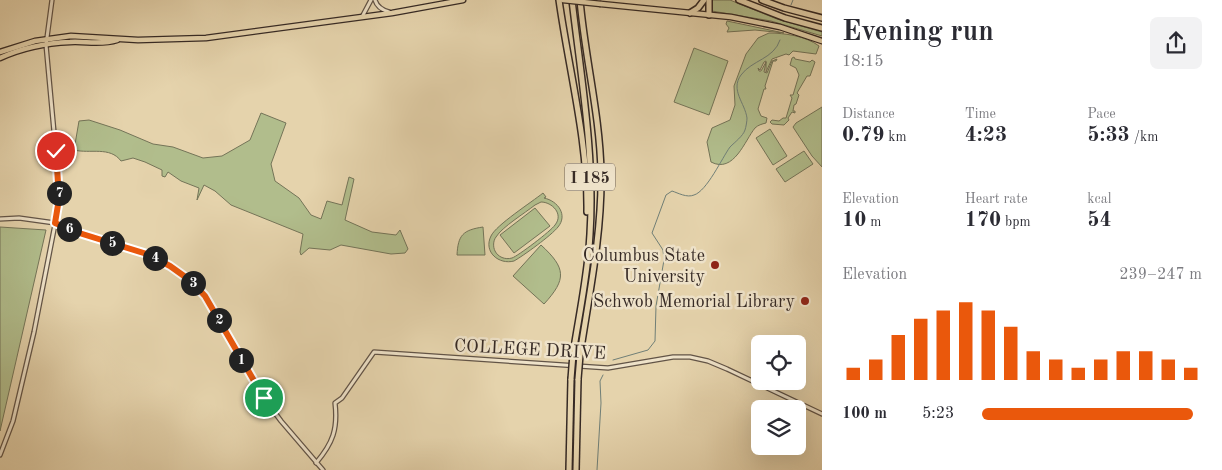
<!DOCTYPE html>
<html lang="en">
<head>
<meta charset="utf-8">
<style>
  :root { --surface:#fff; --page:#f2f2f3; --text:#2b2b33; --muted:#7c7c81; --accent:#ea580c }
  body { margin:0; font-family:"Old Standard TT",serif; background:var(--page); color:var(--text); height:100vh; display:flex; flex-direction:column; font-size:19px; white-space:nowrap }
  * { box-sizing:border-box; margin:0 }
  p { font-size:16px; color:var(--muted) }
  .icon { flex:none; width:28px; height:28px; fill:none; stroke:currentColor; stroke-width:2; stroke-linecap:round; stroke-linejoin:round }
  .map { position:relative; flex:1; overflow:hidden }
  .details { display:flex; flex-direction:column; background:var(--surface); width:400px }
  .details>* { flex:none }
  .buttons { position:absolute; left:751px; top:335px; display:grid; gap:10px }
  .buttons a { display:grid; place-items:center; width:55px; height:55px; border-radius:8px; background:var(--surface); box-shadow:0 5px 20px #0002; font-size:25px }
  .pin { position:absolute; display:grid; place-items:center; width:42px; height:42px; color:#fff; margin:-21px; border:2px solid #fff; border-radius:50%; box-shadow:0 1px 5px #0007 }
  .km { position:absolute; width:25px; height:25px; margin:-12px; border-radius:50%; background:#222; color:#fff; font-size:14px; line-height:25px; text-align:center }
  .round { display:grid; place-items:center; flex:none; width:52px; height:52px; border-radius:8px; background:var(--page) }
  .headline { display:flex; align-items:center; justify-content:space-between; height:85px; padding:0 20px }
  h1 { font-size:28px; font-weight:700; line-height:38px }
  .metrics { display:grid; grid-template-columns:repeat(3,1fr); gap:8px; height:85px; padding:5px 20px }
  .metrics div { display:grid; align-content:center }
  .metrics b { font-size:21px; font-weight:700 }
  .metrics small { font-size:14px; font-weight:400 }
  .metrics p { font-size:14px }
  .chart { height:140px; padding:10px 20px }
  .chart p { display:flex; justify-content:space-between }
  .chart svg { width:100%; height:90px; margin-top:5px; stroke:var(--accent); stroke-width:6 }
  ul { padding:0 20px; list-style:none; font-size:16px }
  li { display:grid; grid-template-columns:80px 60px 1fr; align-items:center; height:38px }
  li i { height:12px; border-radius:6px; background:var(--accent) }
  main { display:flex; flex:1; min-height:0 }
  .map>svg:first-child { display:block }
  .green { fill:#b1bd8c; stroke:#747458; fill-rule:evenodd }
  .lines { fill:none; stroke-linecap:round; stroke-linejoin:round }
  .stream { stroke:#707f77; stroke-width:1 }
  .minor-casing { stroke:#625447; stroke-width:5.5 }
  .major-casing { stroke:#362a25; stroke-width:7 }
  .highway-casing { stroke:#362a25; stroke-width:8 }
  .minor { stroke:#eee2c9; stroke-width:3 }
  .major { stroke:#e5d3ac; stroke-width:4.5 }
  .highway { stroke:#e5d3ac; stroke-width:5 }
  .major-bridge-casing { stroke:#362a25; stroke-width:7; stroke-linecap:butt }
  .highway-bridge-casing { stroke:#362a25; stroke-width:8; stroke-linecap:butt }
  .major-bridge { stroke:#e5d3ac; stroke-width:4.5 }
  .highway-bridge { stroke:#e5d3ac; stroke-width:5 }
  .route-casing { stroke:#fff; stroke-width:10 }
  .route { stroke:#ea580c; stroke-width:6 }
  .poi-dot { fill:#8f2418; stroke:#eee2c9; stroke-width:2 }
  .labels { text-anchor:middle; stroke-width:5; stroke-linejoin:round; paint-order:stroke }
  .shield { fill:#eee2c9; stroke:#6d6156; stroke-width:1 }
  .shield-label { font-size:16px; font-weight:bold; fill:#362a25 }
  .poi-label { font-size:18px; fill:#362a25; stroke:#eee2c9; text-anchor:end }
  .street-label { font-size:18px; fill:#362a25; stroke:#eee2c9 }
</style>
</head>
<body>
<main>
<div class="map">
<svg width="822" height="470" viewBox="0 0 822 470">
  <rect width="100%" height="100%" fill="#e5d3ac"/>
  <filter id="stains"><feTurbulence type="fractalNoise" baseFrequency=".004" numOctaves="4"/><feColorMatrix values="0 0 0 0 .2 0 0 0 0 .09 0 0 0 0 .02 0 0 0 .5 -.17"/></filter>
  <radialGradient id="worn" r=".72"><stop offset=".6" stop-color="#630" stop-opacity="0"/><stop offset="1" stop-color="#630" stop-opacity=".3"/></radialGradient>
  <g class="green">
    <polygon points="710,0 730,0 777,19 822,32 822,36 771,21 712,11"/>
    <polygon points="727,21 784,33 755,30 727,32 729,28 726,24"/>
    <path d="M769,33C784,33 806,36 819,46L816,54L793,51L789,55L786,54L772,59L766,72V61L764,62L760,70L758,68L759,71H761L766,62L764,72L767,73L772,61L777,59L776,61H773L765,86L766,89H764L758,109L761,116L767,118L766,123C762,124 758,125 755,128C745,140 734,174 711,162L707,142L712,128L730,120L735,105L734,86L746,54L758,38Z"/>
    <polygon points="694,48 728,61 709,115 674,102"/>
    <polygon points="794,57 795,59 810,62 812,60 815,62 810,76 807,76 797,93 799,95 796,104 794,105 793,111 795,111 795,113 792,112 788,118 789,120 784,125 772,124 770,122 772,120 779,121 783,118 786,118 792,98 790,95 793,95 799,75 796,68 790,65 792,58"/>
    <polygon points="822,107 822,167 812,156 793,127 796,123"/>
    <path d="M261,113L286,123L271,164L275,181L299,198L311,215L321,219L327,201L342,205L349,177L354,179L345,220L372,232L396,235L400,230L408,249L405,253L391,254L341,245L330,250L309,248L301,255L300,252L303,234L231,205L215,191L204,185L197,200L199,188L181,181L168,172L165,177L162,176V170L145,162L133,158L121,161C110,146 90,154 74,150L79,121L89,120L120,130L153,144L173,147L203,158L222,156L250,140Z"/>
    <polygon points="770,129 787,156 773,165 756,138"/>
    <polygon points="804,151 813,164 785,182 776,169"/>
    <path d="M543,193L546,197L544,198C558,201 568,215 558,227C552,235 523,256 514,261C499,265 483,252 491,236C496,225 532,202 543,193ZM541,202C552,202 564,214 555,225C551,231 518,256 512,258C505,260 498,257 495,251C493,247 493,241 496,237C502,227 525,213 535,205Z"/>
    <polygon points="535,208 550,226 514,253 500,235"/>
    <polygon points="0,227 46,230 0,431"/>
    <path d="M483,227L485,255H457C458,235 463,230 483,227Z"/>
    <path d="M541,245C566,268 567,279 544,304L513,276Z"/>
  </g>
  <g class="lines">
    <g class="stream">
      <polyline points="791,5 793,0"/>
      <path d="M613,360L648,350L655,341L656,306L664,260L663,250L652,233L666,195L672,191C678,193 687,198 694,195C707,191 722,158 730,147C735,142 743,136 745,130C746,127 747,121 747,118C745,103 730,90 741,75C752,60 774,59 780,40"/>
      <polyline points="597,470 601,403 600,381 603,375"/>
    </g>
    <defs>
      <g id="minor">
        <path d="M375,0C377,7 382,10 389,12"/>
        <polyline points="362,17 371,0"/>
        <polyline points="0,219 19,218 55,223 76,232 147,254 170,266 191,281 205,297 245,367 264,398 281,421 323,470"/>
        <polyline points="0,455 13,421 34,332 58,209 59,186 46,45 52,0"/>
        <path d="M316,463C333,443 338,429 335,403L342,398L374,352L608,368L673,357H690L708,361L727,369L822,414"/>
      </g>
      <g id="major">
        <polyline points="601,4 731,17 780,27 822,41"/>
        <polyline points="0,52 35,41 71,36 138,40 206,38 392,13 463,0"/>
        <path d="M0,58C22,48 46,43 70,42C85,41 102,45 117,40"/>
      </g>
      <g id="highway">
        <path d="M559,0C569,71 588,141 587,212"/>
        <path d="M572,0C581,77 595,156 590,234C588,274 579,315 573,354"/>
        <path d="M580,0C585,58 600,115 601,173C602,234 589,295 580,355"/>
        <polyline points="709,0 709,15"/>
        <polyline points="739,0 785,18 822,28"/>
        <polyline points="762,0 784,8 822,18"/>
        <polyline points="690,13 698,8 704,0"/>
        <polyline points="569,470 571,379"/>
        <polyline points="576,470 578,379"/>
      </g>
    </defs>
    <use href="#minor" class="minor-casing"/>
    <use href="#major" class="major-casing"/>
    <use href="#highway" class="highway-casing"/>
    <use href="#minor" class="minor"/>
    <use href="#major" class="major"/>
    <use href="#highway" class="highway"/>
    <defs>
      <polyline id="major-bridge" points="563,0 601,4"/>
      <g id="highway-bridge">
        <polyline points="571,379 573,354"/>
        <polyline points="578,379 580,355"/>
      </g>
    </defs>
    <use href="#major-bridge" class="major-bridge-casing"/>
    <use href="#highway-bridge" class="highway-bridge-casing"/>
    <use href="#major-bridge" class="major-bridge"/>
    <use href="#highway-bridge" class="highway-bridge"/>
  </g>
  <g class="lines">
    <defs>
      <polyline id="route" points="56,151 59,199 55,223 76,232 147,254 170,266 191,281 205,296 264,398"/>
    </defs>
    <use href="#route" class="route-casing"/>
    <use href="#route" class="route"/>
  </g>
  <g class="poi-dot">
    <circle cx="715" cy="265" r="5"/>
    <circle cx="805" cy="301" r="5"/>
  </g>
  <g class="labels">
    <rect class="shield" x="565" y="163.5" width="50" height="27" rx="4"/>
    <g class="shield-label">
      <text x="590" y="183">I 185</text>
    </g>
    <g class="poi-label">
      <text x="705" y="261">Columbus State<tspan x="705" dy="21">University</tspan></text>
      <text x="795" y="307">Schwob Memorial Library</text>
    </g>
    <g class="street-label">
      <text transform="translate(530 349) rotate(3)" y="6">COLLEGE DRIVE</text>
    </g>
  </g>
  <rect width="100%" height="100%" filter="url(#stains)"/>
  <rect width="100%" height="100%" fill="url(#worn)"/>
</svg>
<div class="buttons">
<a><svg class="icon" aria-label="locate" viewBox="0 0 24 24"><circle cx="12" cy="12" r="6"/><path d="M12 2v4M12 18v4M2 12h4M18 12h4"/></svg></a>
<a><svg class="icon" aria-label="layers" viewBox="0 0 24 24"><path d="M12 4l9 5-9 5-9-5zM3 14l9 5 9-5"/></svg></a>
</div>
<div class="pin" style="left:264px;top:398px;background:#1e9e55"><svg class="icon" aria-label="arrive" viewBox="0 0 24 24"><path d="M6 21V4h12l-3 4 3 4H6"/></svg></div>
<div class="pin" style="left:56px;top:151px;background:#d93025"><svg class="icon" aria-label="check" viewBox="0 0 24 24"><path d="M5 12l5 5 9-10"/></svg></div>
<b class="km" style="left:241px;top:360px">1</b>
<b class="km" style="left:219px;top:320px">2</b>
<b class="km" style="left:193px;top:283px">3</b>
<b class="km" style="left:155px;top:258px">4</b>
<b class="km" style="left:112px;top:243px">5</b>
<b class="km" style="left:69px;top:229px">6</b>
<b class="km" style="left:59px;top:193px">7</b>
</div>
<section class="details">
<div class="headline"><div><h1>Evening run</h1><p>18:15</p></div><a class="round"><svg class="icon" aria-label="share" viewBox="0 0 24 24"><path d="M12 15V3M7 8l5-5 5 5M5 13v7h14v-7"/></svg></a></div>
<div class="metrics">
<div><p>Distance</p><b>0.79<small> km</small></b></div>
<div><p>Time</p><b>4:23</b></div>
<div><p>Pace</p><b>5:33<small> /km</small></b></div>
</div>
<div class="metrics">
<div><p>Elevation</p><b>10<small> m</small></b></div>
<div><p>Heart rate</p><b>170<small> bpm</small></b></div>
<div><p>kcal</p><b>54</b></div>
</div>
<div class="chart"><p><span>Elevation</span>239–247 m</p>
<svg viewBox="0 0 160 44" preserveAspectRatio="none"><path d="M5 44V38M15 44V34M25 44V22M35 44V14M45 44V10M55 44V6M65 44V10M75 44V18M85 44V30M95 44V34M105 44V38M115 44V34M125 44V30M135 44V30M145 44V34M155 44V38"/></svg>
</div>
<ul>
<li><b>100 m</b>5:23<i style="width:96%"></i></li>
</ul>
</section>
</main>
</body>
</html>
